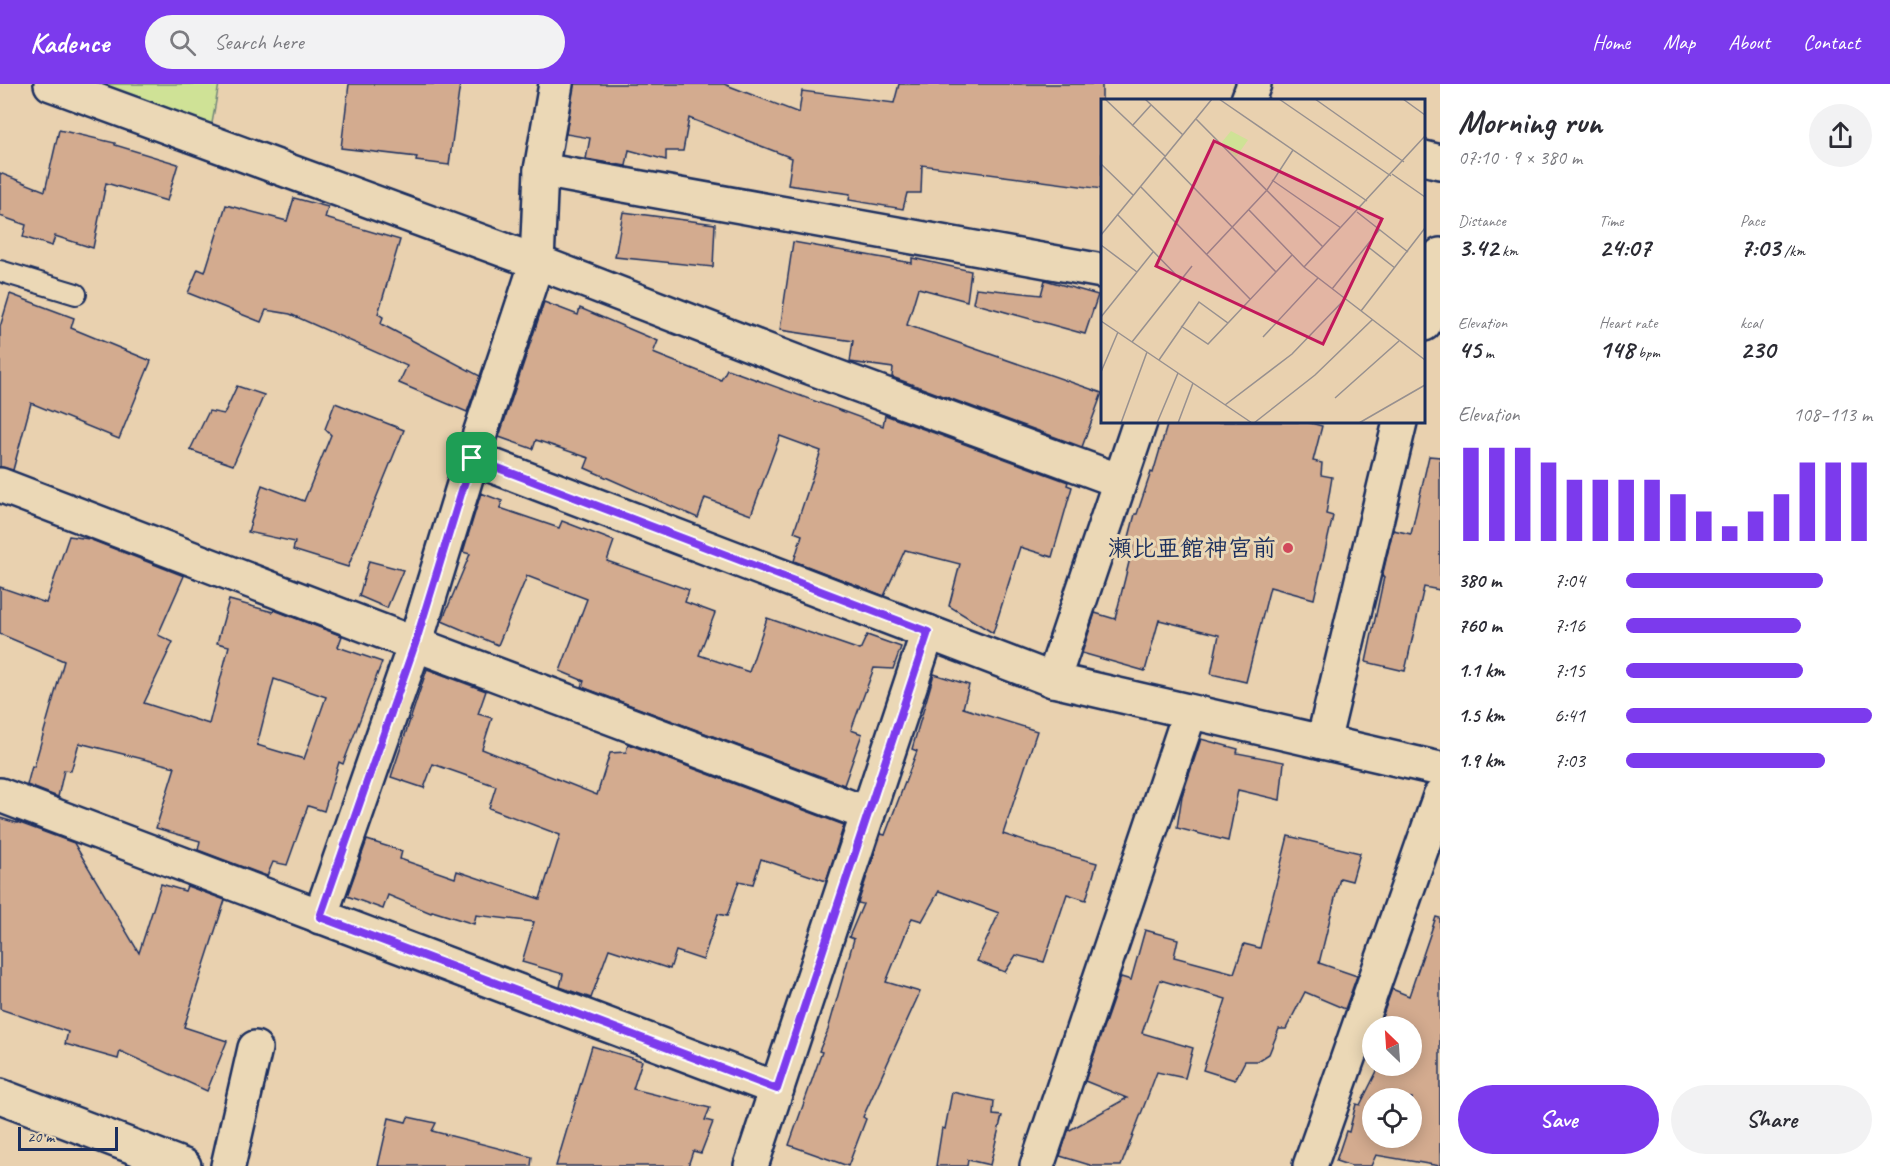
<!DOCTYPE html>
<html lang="en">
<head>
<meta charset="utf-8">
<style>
  :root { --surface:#fff; --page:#f2f2f3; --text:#2b2b33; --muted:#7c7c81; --accent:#7c3aed }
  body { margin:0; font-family:Caveat,"Klee One",sans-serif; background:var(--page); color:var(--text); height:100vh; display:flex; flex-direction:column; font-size:22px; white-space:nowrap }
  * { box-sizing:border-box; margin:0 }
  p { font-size:20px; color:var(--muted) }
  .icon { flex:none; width:33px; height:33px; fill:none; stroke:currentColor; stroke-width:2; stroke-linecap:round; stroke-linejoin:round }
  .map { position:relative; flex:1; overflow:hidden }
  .side { display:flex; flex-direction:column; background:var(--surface); width:450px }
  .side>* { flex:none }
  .needle { width:39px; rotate:335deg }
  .fabs { position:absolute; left:1362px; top:932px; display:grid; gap:12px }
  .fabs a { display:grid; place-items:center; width:60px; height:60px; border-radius:50%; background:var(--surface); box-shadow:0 3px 15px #0003; font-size:30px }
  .scale { position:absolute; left:18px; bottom:15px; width:100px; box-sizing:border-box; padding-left:6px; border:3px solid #1b2f5e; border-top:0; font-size:16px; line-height:21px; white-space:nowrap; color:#1b2f5e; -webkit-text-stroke:4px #ebd8b6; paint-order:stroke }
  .pin { position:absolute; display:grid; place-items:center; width:51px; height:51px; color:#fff; margin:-26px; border-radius:12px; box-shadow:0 3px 9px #0006 }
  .round { display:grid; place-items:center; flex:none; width:63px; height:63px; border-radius:32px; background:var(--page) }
  .head { display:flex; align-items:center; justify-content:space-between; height:102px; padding:0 18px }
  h1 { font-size:33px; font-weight:600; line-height:45px }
  .stats { display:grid; grid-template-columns:repeat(3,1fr); gap:9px; height:102px; padding:6px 18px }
  .stats div { display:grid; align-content:center }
  .stats b { font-size:26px; font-weight:600 }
  .stats small { font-size:16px; font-weight:400 }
  .stats p { font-size:16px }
  .chart { height:168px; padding:12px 18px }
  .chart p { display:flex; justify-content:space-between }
  .chart svg { width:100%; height:108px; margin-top:6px; stroke:var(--accent); stroke-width:6 }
  .action { display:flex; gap:12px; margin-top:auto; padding:12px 18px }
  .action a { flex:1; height:69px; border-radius:36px; background:var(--accent); color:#fff; font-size:24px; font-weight:600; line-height:69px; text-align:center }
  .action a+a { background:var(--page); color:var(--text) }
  ul { padding:0 18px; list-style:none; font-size:20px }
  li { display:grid; grid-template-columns:96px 72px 1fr; align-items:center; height:45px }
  li i { height:15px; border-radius:8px; background:var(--accent) }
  header { display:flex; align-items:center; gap:36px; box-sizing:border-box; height:84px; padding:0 30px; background:var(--accent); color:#fff }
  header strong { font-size:28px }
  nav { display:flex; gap:33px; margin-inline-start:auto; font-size:21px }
  .search { width:420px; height:54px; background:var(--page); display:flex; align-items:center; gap:15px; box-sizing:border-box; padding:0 21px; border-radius:33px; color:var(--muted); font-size:22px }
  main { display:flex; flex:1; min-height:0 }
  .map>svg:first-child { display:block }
  .green { fill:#cfe296; stroke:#75887a; stroke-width:1.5 }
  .building { fill:#d3ab8f; stroke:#1b2f5e; stroke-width:1.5; fill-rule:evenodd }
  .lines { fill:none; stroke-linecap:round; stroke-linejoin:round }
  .lane-casing { stroke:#1b2f5e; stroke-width:24 }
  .street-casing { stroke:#1b2f5e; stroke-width:38 }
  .lane { stroke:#ebd8b6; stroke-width:20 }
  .street { stroke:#ebd8b6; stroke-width:33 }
  .route-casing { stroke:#fff; stroke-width:12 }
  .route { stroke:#7c3aed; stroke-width:8 }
  .poi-dot { fill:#d1495b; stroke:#ebd8b6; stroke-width:2 }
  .labels { text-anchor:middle; stroke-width:6; stroke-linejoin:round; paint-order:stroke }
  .poi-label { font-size:24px; font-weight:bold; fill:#1b2f5e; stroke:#ebd8b6; text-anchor:end }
  .inset-road { fill:none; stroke:#97908f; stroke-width:1.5 }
  .view { fill:#c2185b; fill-opacity:0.15; stroke:#c2185b; stroke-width:3 }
  .inset-edge { fill:none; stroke:#1b2f5e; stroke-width:3 }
</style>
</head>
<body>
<header>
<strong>Kadence</strong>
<div class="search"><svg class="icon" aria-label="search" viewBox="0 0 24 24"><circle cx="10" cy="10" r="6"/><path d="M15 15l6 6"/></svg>Search here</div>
<nav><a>Home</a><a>Map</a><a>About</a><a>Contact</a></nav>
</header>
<main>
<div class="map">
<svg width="1440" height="1082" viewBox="0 0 1440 1082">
  <rect width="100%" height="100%" fill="#e9d1af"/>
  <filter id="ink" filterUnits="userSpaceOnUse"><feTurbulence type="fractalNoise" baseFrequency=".0167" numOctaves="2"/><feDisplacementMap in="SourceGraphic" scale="12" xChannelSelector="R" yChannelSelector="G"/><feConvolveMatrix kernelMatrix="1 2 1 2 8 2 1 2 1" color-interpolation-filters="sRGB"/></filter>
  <g filter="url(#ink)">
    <polygon class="green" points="99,0 219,0 211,45"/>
    <g class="building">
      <polygon points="349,0 460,0 449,81 416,77 417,73 341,64"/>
      <polygon points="574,0 724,0 799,29 802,7 894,19 899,0 1102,0 1102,105 922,81 921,109 907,109 903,125 849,116 850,110 788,101 792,74 689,34 683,67 666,67 666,76 629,66 626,82 586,75 590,54 566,50"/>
      <polygon points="59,46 115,59 115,61 178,80 167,117 106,99 93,164 55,152 52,162 23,153 26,141 0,132 0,89 45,107"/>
      <polygon points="294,114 328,123 325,134 400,156 378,230 383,233 381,240 480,292 467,328 399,299 407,282 290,230 266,226 261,238 188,209 198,185 205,188 226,121 287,137"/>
      <polygon points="623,128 715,140 713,183 615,173"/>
      <polygon points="793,158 912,179 912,174 971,187 967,217 918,204 907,241 1102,309 1082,363 892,293 893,284 850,278 853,257 780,246"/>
      <polygon points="1045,196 1098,211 1085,250 973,219 976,204 1041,211"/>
      <polygon points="10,210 74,234 71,244 151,277 119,355 31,319 13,386 0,383 0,243"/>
      <polygon points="544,218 578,231 580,224 658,257 653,269 721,296 727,285 883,342 885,331 1068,398 1067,401 1072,403 1052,473 1020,463 993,549 949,522 960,480 905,466 884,512 794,477 802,451 794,448 821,367 780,352 751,431 705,414 698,434 585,384 589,374 536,356 533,365 499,353"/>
      <polygon points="237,302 264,311 233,381 190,366 209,327 224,330"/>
      <polygon points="335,319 404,346 348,483 293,466 295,458 248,448 262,401 304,417 331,351 325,345"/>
      <polygon points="1168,338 1307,338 1322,342 1313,377 1322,379 1321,391 1332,393 1326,430 1333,432 1314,515 1270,503 1246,598 1211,590 1219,551 1159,536 1145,587 1082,569 1095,529 1115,535 1133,462 1127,461 1135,430 1137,430 1151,388 1153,389"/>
      <polygon points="1429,372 1440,373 1440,506 1424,503 1405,587 1366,578 1384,493 1382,493 1393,446 1411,450"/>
      <polygon points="481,409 502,417 500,424 559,444 562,437 614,457 607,477 689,506 685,518 715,529 699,571 749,588 767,534 860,566 867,551 901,563 893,585 874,584 851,646 862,650 844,701 582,603 584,597 560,587 587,515 527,492 498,561 442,537 470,470 463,468"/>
      <path d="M69,452L89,455L184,492L158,551L173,558L144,619L209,640L229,562L217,559L229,516L273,528L274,526L342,552L338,563L382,578L343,680L339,678L324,727L308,722L287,781L273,778L267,792L198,766L200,757L156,744L175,683L79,659L71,687L64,686L58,713L27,701L32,682L34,683L64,577L0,550V503L46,519ZM274,595L326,613L304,675L257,661Z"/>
      <polygon points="369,477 403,486 387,524 359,512"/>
      <polygon points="427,585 486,607 478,630 492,634 482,665 597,711 610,669 626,668 628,660 844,741 826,797 761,775 753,800 739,797 727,832 718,830 703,876 676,867 670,885 609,865 591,914 560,903 563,890 522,878 534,838 476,831 474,840 432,827 431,829 388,811 383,825 347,812 367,756 402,767 400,775 455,794 457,787 540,815 560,751 489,724 496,702 433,680 424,704 391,693"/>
      <polygon points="934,590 969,601 963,624 1037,647 1003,750 1039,762 1039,763 1097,779 1086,816 1067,810 1044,878 1016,871 1005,888 977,877 999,829 939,807 922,837 912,834 886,898 920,908 863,1033 866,1035 848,1082 789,1061 822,968 819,967 828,946 854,855 849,853 863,820 858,819 881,750 885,751 917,667 912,665"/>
      <polygon points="1201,655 1238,665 1237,669 1284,678 1280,716 1238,706 1228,757 1177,744 1182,712"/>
      <polygon points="0,734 17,739 17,738 74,759 139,869 161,800 185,807 187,802 225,816 184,943 227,957 207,1007 120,967 118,975 65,960 68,948 0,925"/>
      <polygon points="1288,752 1360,769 1352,797 1340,794 1319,879 1357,892 1345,925 1305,908 1286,945 1279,945 1269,970 1258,977 1245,977 1235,996 1203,986 1226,915 1160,896 1142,949 1193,964 1185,994 1157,988 1121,1082 1093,1082 1060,1072 1068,1047 1127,1014 1085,997 1121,893 1131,896 1145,846 1178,855 1174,873 1234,889 1244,860 1260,864"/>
      <path d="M1436,833L1440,834V1082L1376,1071L1371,1082H1351L1336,1077L1346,1047L1349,1048L1356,1020L1360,1021L1380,981H1412V942H1387L1380,939L1392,905L1409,912ZM1372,1014H1412V1053H1372Z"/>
      <polygon points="592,962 642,977 633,1005 710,1024 705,1036 713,1038 701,1069 693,1067 688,1082 556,1082"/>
      <polygon points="952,1008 994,1017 993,1031 1002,1032 990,1081 968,1076 967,1082 936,1082 942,1044 945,1045"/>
      <polygon points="408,1033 436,1039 432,1047 532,1073 531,1082 378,1082 389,1034 406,1038"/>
    </g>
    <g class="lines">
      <defs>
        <polyline id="lane" points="0,187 76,210"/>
        <g id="street">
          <polyline points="51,0 537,178 796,278 1120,397"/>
          <polyline points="1248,16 1254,0"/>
          <polyline points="1424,74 1440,78"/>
          <polyline points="541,86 1102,187"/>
          <polyline points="1424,240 1440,171"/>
          <polyline points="472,374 1053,596 1440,685"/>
          <polyline points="0,401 415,560 868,730"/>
          <polyline points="1053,596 1140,338"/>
          <polyline points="1323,658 1400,338"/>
          <polyline points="0,711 777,1005"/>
          <polyline points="320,833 415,560 472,374 537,178 541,86 556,0"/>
          <polyline points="0,1012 184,1082"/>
          <polyline points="228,1082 255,964"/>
          <polyline points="751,1082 928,548"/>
          <polyline points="1037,1082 1190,628"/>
          <polyline points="1310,1082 1440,712"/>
        </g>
      </defs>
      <use href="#lane" class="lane-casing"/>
      <use href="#street" class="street-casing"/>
      <use href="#lane" class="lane"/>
      <use href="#street" class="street"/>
    </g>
  </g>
  <g class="lines" filter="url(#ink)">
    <defs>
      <polygon id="route" points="472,374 928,548 777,1005 320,833 415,560"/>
    </defs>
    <use href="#route" class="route-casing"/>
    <use href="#route" class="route"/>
  </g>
  <circle class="poi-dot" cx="1288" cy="464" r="6"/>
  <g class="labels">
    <g class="poi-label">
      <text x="1276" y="472">瀬比亜館神宮前</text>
    </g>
  </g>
  <g transform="translate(1101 15)">
    <rect width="324" height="324" fill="#e9d1af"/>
    <path d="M130,32L147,41L135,58L121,43Z" fill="#cfe296"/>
    <path class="inset-road" d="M4,0L64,57M44,0L82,36M118,0L266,102M178,0L290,77M214,0L303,63M302,0L324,16M95,20L222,148M31,27L50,6M63,58L175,173M0,65L32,96M291,75L324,98M171,81L240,129M39,87L149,200M148,111L203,168L324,261M256,113L307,153M16,115L80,181M0,136L111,0M0,146L36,173M266,147L294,169M105,156L166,91L192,51M203,168L324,37M231,190L279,130M260,212L324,129M0,218L52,153M0,222L151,324M80,227L107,245L127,224M162,238L217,179M31,243L91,167M58,261L98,203L127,224L191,156M0,273L17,233M234,299L298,242M124,306L191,255L244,200M20,324L46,253M56,324L77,274M77,324L92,284M153,324L214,276L271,221M258,324L324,286"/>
    <path class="view" d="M113,42L281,120L222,245L55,167Z"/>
    <rect width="324" height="324" class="inset-edge"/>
  </g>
</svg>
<div class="fabs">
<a><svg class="needle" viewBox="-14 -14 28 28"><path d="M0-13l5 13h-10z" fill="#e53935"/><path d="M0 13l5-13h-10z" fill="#7c7c81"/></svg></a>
<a><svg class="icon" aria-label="locate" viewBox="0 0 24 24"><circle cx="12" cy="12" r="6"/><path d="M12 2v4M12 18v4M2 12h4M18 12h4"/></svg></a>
</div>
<div class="scale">20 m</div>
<div class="pin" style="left:472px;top:374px;background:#1e9e55"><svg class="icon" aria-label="arrive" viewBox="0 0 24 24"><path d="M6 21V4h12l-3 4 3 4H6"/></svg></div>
</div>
<section class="side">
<div class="head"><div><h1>Morning run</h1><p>07:10 · 9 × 380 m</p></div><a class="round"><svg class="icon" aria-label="share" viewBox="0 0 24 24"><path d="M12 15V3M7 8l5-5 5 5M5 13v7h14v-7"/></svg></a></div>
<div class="stats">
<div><p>Distance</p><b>3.42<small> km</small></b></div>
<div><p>Time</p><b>24:07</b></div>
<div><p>Pace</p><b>7:03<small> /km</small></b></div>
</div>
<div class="stats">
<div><p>Elevation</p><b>45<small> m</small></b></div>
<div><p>Heart rate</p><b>148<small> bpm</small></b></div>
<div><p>kcal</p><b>230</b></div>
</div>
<div class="chart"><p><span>Elevation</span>108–113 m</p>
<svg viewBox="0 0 160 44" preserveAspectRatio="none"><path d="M5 44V6M15 44V6M25 44V6M35 44V12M45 44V19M55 44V19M65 44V19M75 44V19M85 44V25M95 44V32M105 44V38M115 44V32M125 44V25M135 44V12M145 44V12M155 44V12"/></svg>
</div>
<ul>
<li><b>380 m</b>7:04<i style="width:80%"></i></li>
<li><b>760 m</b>7:16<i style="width:71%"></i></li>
<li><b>1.1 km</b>7:15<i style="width:72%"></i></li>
<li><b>1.5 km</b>6:41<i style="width:100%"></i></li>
<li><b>1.9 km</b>7:03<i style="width:81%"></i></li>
</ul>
<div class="action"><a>Save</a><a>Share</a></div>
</section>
</main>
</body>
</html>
